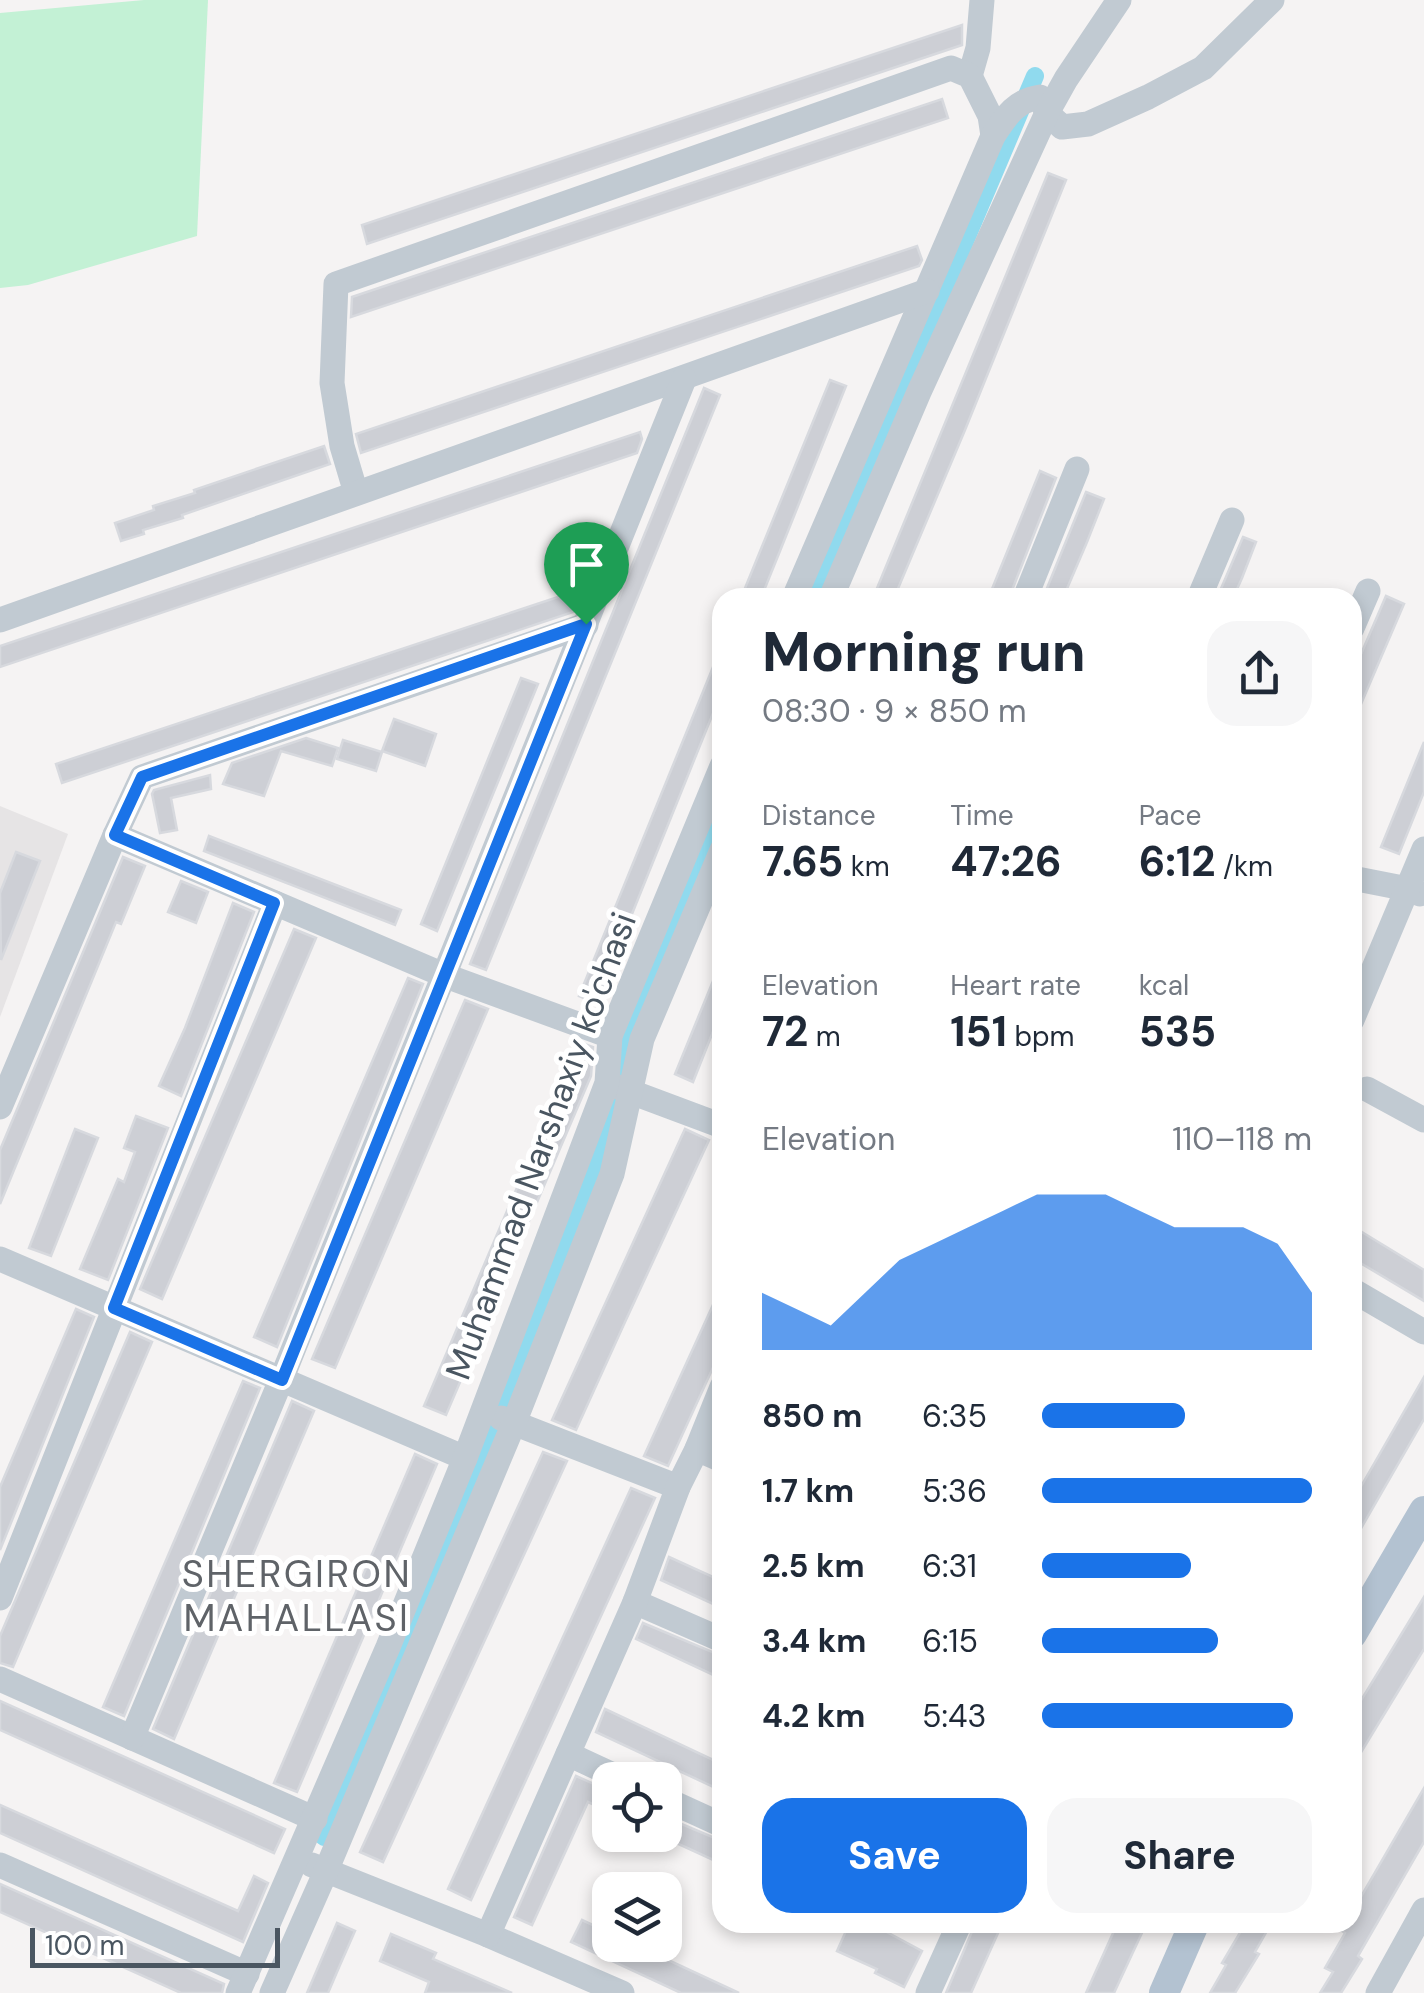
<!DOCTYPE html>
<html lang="en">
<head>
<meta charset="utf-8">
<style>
  :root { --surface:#fff; --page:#f6f6f7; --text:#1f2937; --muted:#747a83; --accent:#1a73e8 }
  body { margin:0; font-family:"DM Sans",sans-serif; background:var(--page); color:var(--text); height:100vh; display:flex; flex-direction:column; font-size:38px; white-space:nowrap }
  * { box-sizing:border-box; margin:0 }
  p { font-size:32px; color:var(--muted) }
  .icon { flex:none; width:55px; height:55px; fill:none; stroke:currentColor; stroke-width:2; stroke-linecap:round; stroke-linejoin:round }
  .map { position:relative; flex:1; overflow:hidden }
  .panel { position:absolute; left:712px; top:588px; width:650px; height:1345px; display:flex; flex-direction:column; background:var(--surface); border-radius:30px; box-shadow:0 5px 15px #0003 }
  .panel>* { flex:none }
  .buttons { position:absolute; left:592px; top:1762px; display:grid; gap:20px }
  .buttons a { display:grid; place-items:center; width:90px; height:90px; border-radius:20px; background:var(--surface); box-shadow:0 5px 15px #0003; font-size:50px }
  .scale { position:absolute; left:30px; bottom:25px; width:250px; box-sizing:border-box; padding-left:10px; border:5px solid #4a5661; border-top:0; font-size:28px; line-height:35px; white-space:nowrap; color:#4a5661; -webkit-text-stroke:8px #fff; paint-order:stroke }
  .pin { position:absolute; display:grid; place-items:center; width:85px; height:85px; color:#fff; margin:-102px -42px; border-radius:50% 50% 50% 0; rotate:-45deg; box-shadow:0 0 10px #0007 }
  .pin .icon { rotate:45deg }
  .round { display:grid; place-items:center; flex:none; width:105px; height:105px; border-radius:30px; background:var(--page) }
  .summary { display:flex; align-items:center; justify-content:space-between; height:170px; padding:0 50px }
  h1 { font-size:55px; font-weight:700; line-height:75px }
  .metrics { display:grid; grid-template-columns:repeat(3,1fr); gap:15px; height:170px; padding:10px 50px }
  .metrics div { display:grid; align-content:center }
  .metrics b { font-size:42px; font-weight:700 }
  .metrics small { font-size:28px; font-weight:400 }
  .metrics p { font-size:28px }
  .chart { height:280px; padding:20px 50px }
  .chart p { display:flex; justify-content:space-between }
  .chart svg { width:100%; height:180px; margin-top:10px; fill:var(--accent); opacity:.7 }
  .cta { display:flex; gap:20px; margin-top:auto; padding:20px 50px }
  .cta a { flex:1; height:115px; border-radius:30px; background:var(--accent); color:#fff; font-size:40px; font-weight:700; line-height:115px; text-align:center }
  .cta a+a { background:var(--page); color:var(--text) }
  ul { padding:0 50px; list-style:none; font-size:32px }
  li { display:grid; grid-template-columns:160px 120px 1fr; align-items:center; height:75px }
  li i { height:25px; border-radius:12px; background:var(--accent) }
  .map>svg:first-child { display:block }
  .education { fill:#e6e4e5 }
  .green { fill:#c3f1d5 }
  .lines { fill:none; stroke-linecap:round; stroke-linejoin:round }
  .canal { stroke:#90daee; stroke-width:18 }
  .building { fill:#cdcfd5; stroke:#d7d9de; stroke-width:2.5 }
  .minor { stroke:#c1cad2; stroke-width:25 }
  .major { stroke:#b3c2d1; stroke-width:30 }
  .route-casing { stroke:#fff; stroke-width:20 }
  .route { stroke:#1a73e8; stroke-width:12 }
  .labels { text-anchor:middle; stroke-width:10; stroke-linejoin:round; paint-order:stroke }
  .street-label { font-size:35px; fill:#4a5661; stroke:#fff }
  .neighbourhood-label { font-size:38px; letter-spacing:2.5px; fill:#5f6368; stroke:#fff }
</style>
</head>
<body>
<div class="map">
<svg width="1424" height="1993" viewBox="0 0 1424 1993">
  <rect width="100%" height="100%" fill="#f5f3f3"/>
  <polygon class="education" points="0,806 68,834 0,1017"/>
  <polygon class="green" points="144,0 208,0 197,236 28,285 0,288 0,13"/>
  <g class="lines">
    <g class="canal">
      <polyline points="814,598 1035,76"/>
      <polyline points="504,1402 536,1312 597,1167 634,1007 722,811"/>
      <polyline points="324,1837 493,1430"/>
    </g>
  </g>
  <g class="building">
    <polygon points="962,25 962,45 367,244 362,225"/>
    <polygon points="942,99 948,118 351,317 352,297"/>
    <polygon points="1048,173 1066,180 965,430 894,598 873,598"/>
    <polygon points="917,246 922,260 919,266 361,453 356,434"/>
    <polygon points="830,380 846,386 780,551 761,598 741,598"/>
    <polygon points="704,388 720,395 486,970 470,964"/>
    <polygon points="640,432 642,439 637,453 0,667 0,646"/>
    <polygon points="324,446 330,464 182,515 183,518 143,530 144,534 121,541 115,523 154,510 153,506 195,493 194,490"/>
    <polygon points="1040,471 1056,478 1009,598 998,598 990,594"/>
    <polygon points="1086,492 1104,499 1087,542 1063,598 1043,598"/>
    <polygon points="1243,537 1256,542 1242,578 1233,598 1217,598"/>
    <polygon points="582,589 573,612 62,783 56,764"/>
    <polygon points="1386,596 1404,604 1352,725 1352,675"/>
    <polygon points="722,645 722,691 596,1003 579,996"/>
    <polygon points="521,678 538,684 437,931 421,924"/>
    <polygon points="394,719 436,734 425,766 382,751"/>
    <polygon points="306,738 338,748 332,766 281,751 264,796 223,784 232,763"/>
    <polygon points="343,740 382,752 376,771 337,759"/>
    <polygon points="1424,742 1424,792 1399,854 1381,847"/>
    <polygon points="210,775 211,789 171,798 177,830 160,833 152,794 154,790"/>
    <polygon points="209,836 401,910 395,925 204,851"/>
    <polygon points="16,852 40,861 1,960 0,893"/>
    <polygon points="123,857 145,866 121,924 116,922 0,1204 0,1150"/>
    <polygon points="181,881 208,892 196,923 168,912"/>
    <polygon points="233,903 254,912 181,1096 159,1086 185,1028"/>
    <polygon points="294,929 316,938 162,1299 140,1289"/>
    <polygon points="722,959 722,1009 693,1082 675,1074"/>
    <polygon points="408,978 423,984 277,1347 254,1337"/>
    <polygon points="465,1000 488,1009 335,1368 312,1359"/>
    <polygon points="579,1042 593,1047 591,1076 446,1415 424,1406"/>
    <polygon points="136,1116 168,1128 108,1280 80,1269 118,1179 124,1182 135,1152 124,1148"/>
    <polygon points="75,1129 98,1138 51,1256 29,1248"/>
    <polygon points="685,1129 709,1140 625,1322 576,1430 552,1420"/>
    <polygon points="1352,1226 1424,1270 1424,1301 1352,1258"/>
    <polygon points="722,1285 722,1348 668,1466 644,1456"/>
    <polygon points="76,1309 94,1317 0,1550 0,1487"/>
    <polygon points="130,1332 152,1342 13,1667 0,1663 0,1636"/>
    <polygon points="1424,1377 1424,1419 1352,1544 1352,1502"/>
    <polygon points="243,1381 260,1388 124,1716 103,1707"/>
    <polygon points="292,1401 314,1411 174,1739 153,1729"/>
    <polygon points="543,1452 567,1461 383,1862 360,1852"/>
    <polygon points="415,1454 437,1464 297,1792 274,1783"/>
    <polygon points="631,1488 655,1498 471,1900 448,1889"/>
    <polygon points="669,1557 722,1581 722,1608 661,1580"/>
    <polygon points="1424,1597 1424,1649 1352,1767 1352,1715"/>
    <polygon points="643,1623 722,1656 722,1679 636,1639"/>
    <polygon points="0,1701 285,1829 274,1853 0,1730"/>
    <polygon points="605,1709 722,1764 722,1791 596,1732"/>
    <polygon points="576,1776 610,1791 610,1812 588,1802 532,1925 514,1917"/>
    <polygon points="1424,1788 1424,1842 1358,1956 1362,1959 1341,1993 1320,1993 1333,1972 1325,1968 1345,1933 1328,1922 1352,1922 1352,1912"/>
    <polygon points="0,1805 238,1911 254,1876 268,1883 243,1942 0,1833"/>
    <polygon points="665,1817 722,1841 722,1864 659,1835 665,1835"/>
    <polygon points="0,1884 224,1984 222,1993 181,1993 0,1912"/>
    <polygon points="582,1920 610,1933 610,1945 636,1945 739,1993 681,1993 571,1942"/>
    <polygon points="850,1922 868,1922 922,1951 904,1987 875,1973 877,1969 837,1951"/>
    <polygon points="976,1922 1003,1922 971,1993 946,1993"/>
    <polygon points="1118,1922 1147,1922 1114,1993 1086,1993"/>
    <polygon points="1227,1922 1272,1922 1255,1952 1259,1954 1235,1993 1210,1993 1226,1965 1222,1963 1241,1931"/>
    <polygon points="337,1923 355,1931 340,1965 328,1993 307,1993"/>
    <polygon points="391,1934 436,1953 433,1959 512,1993 425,1993 429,1982 380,1961"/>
  </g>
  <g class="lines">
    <g class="minor">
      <polyline points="970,76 978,48 982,0"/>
      <polyline points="356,493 342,446 332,383 336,284 951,68 970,76 990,116 993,136"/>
      <path d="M794,598L993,136C1006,116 1015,101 1040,97L1047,113L1062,127L1088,124L1148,97L1203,68L1272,0"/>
      <polyline points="831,598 919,392 1047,113 1066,79 1119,0"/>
      <polyline points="1025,598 1077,469"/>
      <polyline points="1199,598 1232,520"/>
      <polyline points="0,620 927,291"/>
      <polyline points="1352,628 1368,591"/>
      <polyline points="115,835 446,976 610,1036"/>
      <polyline points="1352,878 1408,889 1420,894"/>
      <polyline points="1352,1020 1424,849"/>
      <polyline points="615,1086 722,1126"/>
      <polyline points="1367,1089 1424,1120"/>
      <polyline points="0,1107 115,835 142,777 586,625"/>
      <polyline points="0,1259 465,1458"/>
      <polyline points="1352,1290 1424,1332"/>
      <polyline points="501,1418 678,1487"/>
      <polyline points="697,1449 722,1460"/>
      <polyline points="0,1598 275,903"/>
      <polyline points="635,1602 722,1640"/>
      <polyline points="0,1679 315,1819"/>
      <polyline points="132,1738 281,1380 684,379"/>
      <polyline points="568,1754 624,1780"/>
      <polyline points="665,1799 722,1825"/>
      <polyline points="0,1865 247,1974"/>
      <polyline points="312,1865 488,1935 622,1993"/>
      <polyline points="488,1935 635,1602 678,1487 697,1449 722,1387"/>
      <polyline points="238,1993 388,1647 465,1458 607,1083 610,1036 722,766"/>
      <polyline points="272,1993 326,1871 514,1423 612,1174 642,1039 722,850"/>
      <polyline points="928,1993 960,1922"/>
      <polyline points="1378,1993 1424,1910"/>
    </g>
    <g class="major">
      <polyline points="1352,1634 1424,1511"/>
      <polyline points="1164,1993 1195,1922"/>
    </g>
  </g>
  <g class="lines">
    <defs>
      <polygon id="route" points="586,624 282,1380 114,1308 274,903 115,835 142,777"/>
    </defs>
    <use href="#route" class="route-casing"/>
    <use href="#route" class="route"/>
  </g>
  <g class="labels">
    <g class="street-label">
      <text transform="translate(541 1146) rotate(-70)" y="12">Muhammad Narshaxiy ko'chasi</text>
    </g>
    <g class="neighbourhood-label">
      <text x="297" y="1587">SHERGIRON<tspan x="297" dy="44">MAHALLASI</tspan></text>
    </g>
  </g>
</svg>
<div class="buttons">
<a><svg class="icon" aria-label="locate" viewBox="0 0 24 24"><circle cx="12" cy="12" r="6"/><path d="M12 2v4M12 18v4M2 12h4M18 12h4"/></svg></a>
<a><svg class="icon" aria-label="layers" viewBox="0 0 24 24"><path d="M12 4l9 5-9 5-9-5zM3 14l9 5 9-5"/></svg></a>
</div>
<div class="scale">100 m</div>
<div class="pin" style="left:586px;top:624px;background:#1e9e55"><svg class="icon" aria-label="arrive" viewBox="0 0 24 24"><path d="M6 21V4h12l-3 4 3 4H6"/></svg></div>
<section class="panel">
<div class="summary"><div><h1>Morning run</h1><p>08:30 · 9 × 850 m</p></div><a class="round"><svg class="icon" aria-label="share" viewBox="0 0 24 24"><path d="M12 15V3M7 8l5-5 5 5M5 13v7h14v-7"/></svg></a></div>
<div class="metrics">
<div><p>Distance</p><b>7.65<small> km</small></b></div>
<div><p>Time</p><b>47:26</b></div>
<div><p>Pace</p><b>6:12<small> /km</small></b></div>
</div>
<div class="metrics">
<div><p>Elevation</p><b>72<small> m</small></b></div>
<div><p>Heart rate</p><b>151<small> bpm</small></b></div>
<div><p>kcal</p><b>535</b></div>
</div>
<div class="chart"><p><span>Elevation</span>110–118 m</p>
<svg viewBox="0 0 160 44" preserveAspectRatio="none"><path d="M0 44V30L10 34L20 38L30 30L40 22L50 18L60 14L70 10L80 6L90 6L100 6L110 10L120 14L130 14L140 14L150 18L160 30V44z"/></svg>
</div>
<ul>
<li><b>850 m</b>6:35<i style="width:53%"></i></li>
<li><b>1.7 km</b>5:36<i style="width:100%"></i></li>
<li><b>2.5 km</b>6:31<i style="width:55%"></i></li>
<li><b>3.4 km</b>6:15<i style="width:65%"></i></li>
<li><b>4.2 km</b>5:43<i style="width:93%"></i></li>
</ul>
<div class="cta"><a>Save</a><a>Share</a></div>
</section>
</div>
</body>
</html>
